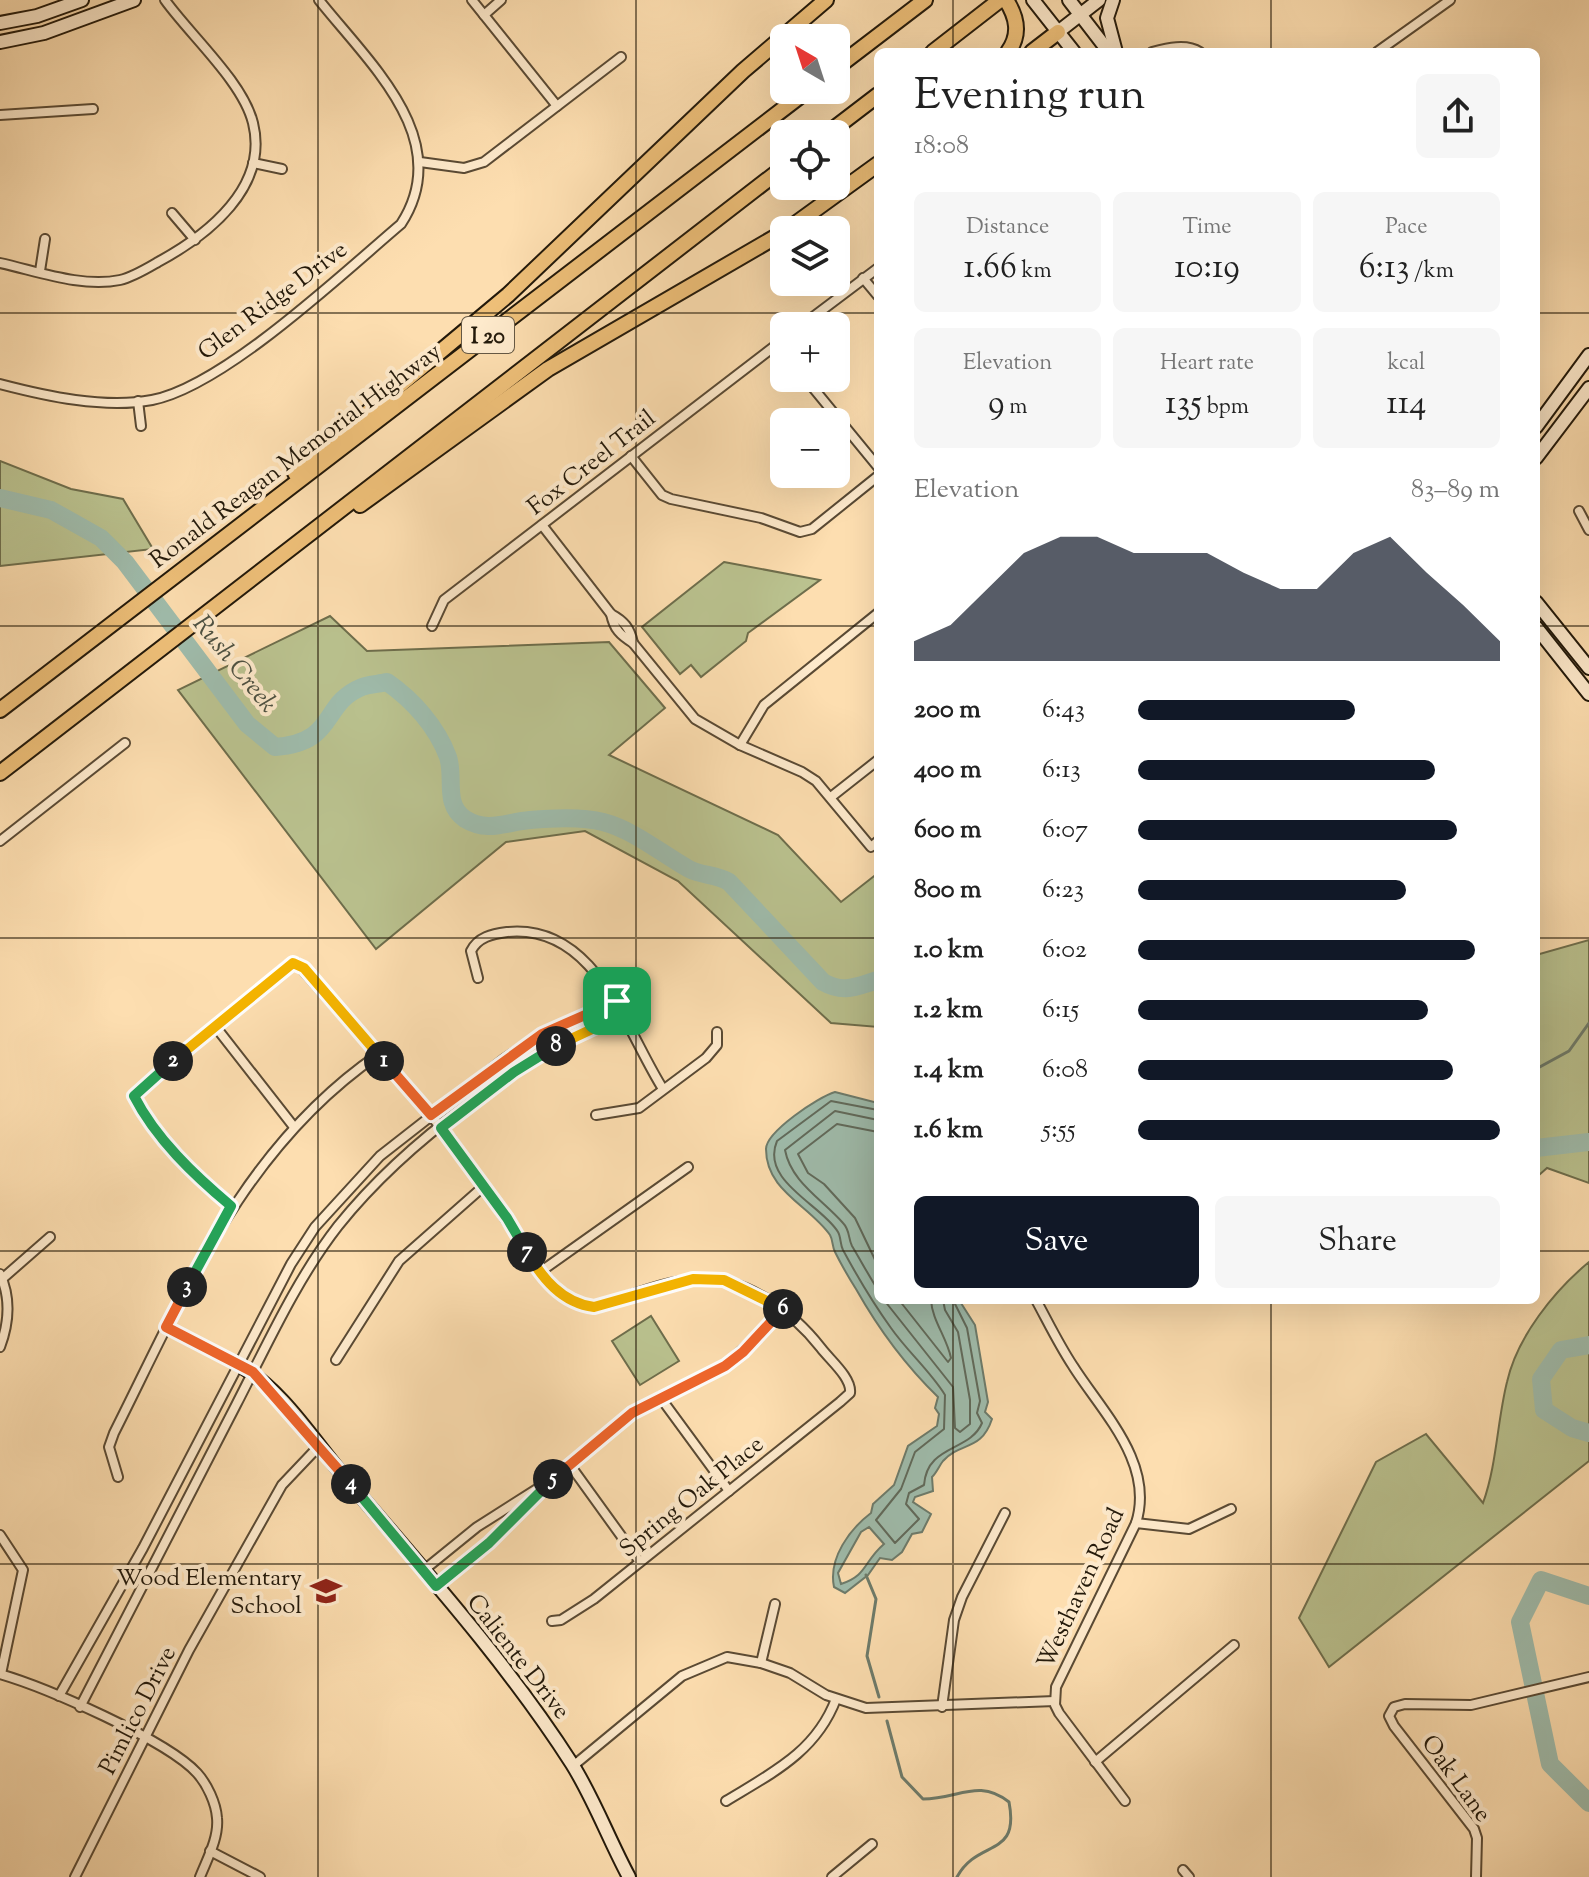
<!DOCTYPE html>
<html lang="en">
<head>
<meta charset="utf-8">
<style>
  :root { --surface:#fff; --page:#f6f6f6; --text:#222; --muted:#767676; --accent:#111827 }
  body { margin:0; font-family:"Sorts Mill Goudy",serif; background:var(--page); color:var(--text); height:100vh; display:flex; flex-direction:column; font-size:30px; white-space:nowrap }
  * { box-sizing:border-box; margin:0 }
  p { font-size:26px; color:var(--muted) }
  .icon { flex:none; width:44px; height:44px; fill:none; stroke:currentColor; stroke-width:2; stroke-linecap:round; stroke-linejoin:round }
  .map { position:relative; flex:1; overflow:hidden }
  .sheet { position:absolute; left:874px; top:48px; width:666px; height:1256px; display:flex; flex-direction:column; background:var(--surface); border-radius:12px; box-shadow:0 8px 32px #0002 }
  .sheet>* { flex:none }
  .needle { width:52px; rotate:321deg }
  .fabs { position:absolute; left:770px; top:24px; display:grid; gap:16px }
  .fabs a { display:grid; place-items:center; width:80px; height:80px; border-radius:12px; background:var(--surface); box-shadow:0 8px 32px #0002; font-size:40px }
  .pin { position:absolute; display:grid; place-items:center; width:68px; height:68px; color:#fff; margin:-34px; border-radius:16px; box-shadow:0 4px 12px #0006 }
  .km { position:absolute; width:40px; height:40px; margin:-20px; border-radius:50%; background:#222; color:#fff; font-size:22px; line-height:40px; text-align:center }
  .round { display:grid; place-items:center; flex:none; width:84px; height:84px; border-radius:12px; background:var(--page) }
  .headline { display:flex; align-items:center; justify-content:space-between; height:136px; padding:0 40px }
  h1 { font-size:44px; font-weight:600; line-height:60px }
  .figures { display:grid; grid-template-columns:repeat(3,1fr); gap:12px; height:136px; padding:8px 40px }
  .figures div { display:grid; align-content:center; border-radius:12px; background:var(--page); text-align:center }
  .figures b { font-size:34px; font-weight:600 }
  .figures small { font-size:22px; font-weight:400 }
  .figures p { font-size:22px }
  .chart { height:224px; padding:16px 40px }
  .chart p { display:flex; justify-content:space-between }
  .chart svg { width:100%; height:144px; margin-top:8px; fill:var(--accent); opacity:.7 }
  .button { display:flex; gap:16px; margin-top:auto; padding:16px 40px }
  .button a { flex:1; height:92px; border-radius:12px; background:var(--accent); color:#fff; font-size:32px; font-weight:600; line-height:92px; text-align:center }
  .button a+a { background:var(--page); color:var(--text) }
  ul { padding:0 40px; list-style:none; font-size:26px }
  li { display:grid; grid-template-columns:128px 96px 1fr; align-items:center; height:60px }
  li i { height:20px; border-radius:10px; background:var(--accent) }
  .map>svg:first-child { display:block }
  .green { fill:#bac28f; stroke:#6e6e4c; stroke-width:2 }
  .water { fill:#9fbcac; stroke:#6d7b6b; stroke-width:2; fill-rule:evenodd }
  .lines { fill:none; stroke-linecap:round; stroke-linejoin:round }
  .shore { stroke:#616a5b; stroke-width:2 }
  .stream { stroke:#6d7b6b; stroke-width:3 }
  .river { stroke:#9fbcac; stroke-width:18 }
  .street-casing { stroke:#5a4a34; stroke-width:12 }
  .secondary-casing { stroke:#23190a; stroke-width:16 }
  .highway-casing { stroke:#23190a; stroke-width:18 }
  .street { stroke:#feeacc; stroke-width:8 }
  .secondary { stroke:#feeacc; stroke-width:12 }
  .highway { stroke:#eebf78; stroke-width:14 }
  .split-1-casing { stroke:#fff; stroke-width:16 }
  .split-2-casing { stroke:#fff; stroke-width:16 }
  .split-3-casing { stroke:#fff; stroke-width:16 }
  .split-4-casing { stroke:#fff; stroke-width:16 }
  .split-5-casing { stroke:#fff; stroke-width:16 }
  .split-6-casing { stroke:#fff; stroke-width:16 }
  .split-7-casing { stroke:#fff; stroke-width:16 }
  .split-8-casing { stroke:#fff; stroke-width:16 }
  .split-9-casing { stroke:#fff; stroke-width:16 }
  .split-1 { stroke:#f0652b; stroke-width:10 }
  .split-2 { stroke:#f5b400; stroke-width:10 }
  .split-3 { stroke:#22a559; stroke-width:10 }
  .split-4 { stroke:#f0652b; stroke-width:10 }
  .split-5 { stroke:#22a559; stroke-width:10 }
  .split-6 { stroke:#f0652b; stroke-width:10 }
  .split-7 { stroke:#f5b400; stroke-width:10 }
  .split-8 { stroke:#22a559; stroke-width:10 }
  .split-9 { stroke:#f5b400; stroke-width:10 }
  .grid { fill:none; stroke:#23190a; stroke-width:2; stroke-opacity:0.55 }
  .labels { text-anchor:middle; stroke-width:8; stroke-linejoin:round; paint-order:stroke }
  .shield { fill:#feeacc; stroke:#655844; stroke-width:2 }
  .shield-label { font-size:22px; font-weight:bold; fill:#23190a }
  .street-label { font-size:24px; fill:#23190a; stroke:#feeacc }
  .poi-label { font-size:24px; fill:#23190a; stroke:#feeacc; text-anchor:end }
  .water-label { font-size:26px; font-style:italic; fill:#4e5243; stroke:#feeacc }
</style>
</head>
<body>
<div class="map">
<svg width="1589" height="1877" viewBox="0 0 1589 1877">
  <rect width="100%" height="100%" fill="#fddeb0"/>
  <filter id="stains"><feTurbulence type="fractalNoise" baseFrequency=".0025" numOctaves="4"/><feColorMatrix values="0 0 0 0 .2 0 0 0 0 .09 0 0 0 0 .02 0 0 0 .5 -.17"/></filter>
  <radialGradient id="worn" r=".72"><stop offset=".6" stop-color="#630" stop-opacity="0"/><stop offset="1" stop-color="#630" stop-opacity=".3"/></radialGradient>
  <g class="green">
    <polygon points="0,461 71,489 123,499 153,549 0,566"/>
    <polygon points="724,562 820,580 748,633 746,641 701,677 691,665 680,674 642,627"/>
    <polygon points="330,616 367,651 609,642 665,708 609,755 778,835 841,902 878,873 878,1027 831,1023 678,881 585,831 506,842 376,949 178,690"/>
    <polygon points="1589,940 1589,1183 1547,1168 1539,1175 1536,1184 1536,955"/>
    <path d="M1589,1262V1461L1329,1667L1299,1618L1376,1462L1426,1434L1483,1503C1497,1464 1497,1422 1507,1382C1517,1337 1554,1291 1589,1262Z"/>
    <polygon points="651,1316 679,1361 640,1385 612,1341"/>
  </g>
  <path class="water" d="M835,1092L878,1103V1300H959L975,1325L988,1402L985,1412L992,1419C981,1452 961,1441 943,1461C939,1466 937,1472 932,1477L933,1491L915,1497L913,1502L931,1514L922,1532L912,1534L902,1552L892,1560L880,1558L868,1575L845,1593L834,1587C828,1558 850,1529 871,1513L873,1504L894,1485L908,1446L937,1426L939,1414L935,1408L938,1397C906,1366 878,1328 856,1289C849,1278 841,1264 835,1252C832,1246 833,1240 830,1235C809,1205 766,1191 766,1149C766,1132 818,1097 835,1092ZM869,1527L884,1544C863,1562 868,1575 841,1584L838,1573L861,1532Z"/>
  <g class="lines">
    <g class="shore">
      <path d="M878,1110L831,1101L777,1141C760,1181 822,1205 838,1232C841,1237 840,1244 843,1250C857,1276 873,1303 891,1328C907,1351 931,1372 945,1395L944,1429L915,1452L901,1489L876,1520L895,1543L919,1519L906,1504L909,1493L924,1485C927,1444 970,1452 982,1423L977,1413L980,1401L967,1328L953,1300"/>
      <path d="M878,1120L835,1111L785,1150C791,1182 822,1199 843,1223C850,1230 848,1238 852,1246C861,1261 869,1276 878,1290"/>
      <polyline points="878,1132 837,1124 798,1154 808,1173 824,1184 855,1218 878,1266"/>
      <polyline points="884,1300 953,1387 955,1428 960,1432 970,1424 970,1400 958,1332 945,1310 943,1300"/>
      <path d="M899,1300L948,1362L951,1358C947,1338 932,1320 931,1300"/>
    </g>
    <g class="stream">
      <polyline points="1536,1069 1569,1051 1589,1023"/>
      <polyline points="866,1575 876,1599 867,1656 879,1697"/>
      <path d="M887,1721L902,1777L923,1799C959,1799 978,1778 1009,1802C1020,1859 978,1838 957,1877"/>
    </g>
    <g class="river">
      <path d="M0,498L51,510L101,538L125,562L247,724L275,747C338,742 320,704 362,687C369,684 380,684 387,682C413,700 437,727 448,757C455,778 443,804 465,819C488,833 506,822 530,820C552,818 581,816 603,822C634,830 662,854 689,869C702,876 716,874 729,882L823,982C844,994 857,986 878,980"/>
      <polyline points="1536,1148 1589,1142"/>
      <polyline points="1589,1345 1561,1350 1541,1379 1544,1410 1572,1428 1589,1433"/>
      <polyline points="1589,1596 1541,1580 1520,1622 1550,1764 1589,1803"/>
    </g>
    <defs>
      <g id="street">
        <polyline points="472,0 557,106"/>
        <polyline points="484,15 501,0"/>
        <path d="M1152,52C1167,48 1186,43 1200,52"/>
        <polyline points="1377,52 1450,0"/>
        <polyline points="0,115 93,109"/>
        <polyline points="420,162 464,168 484,162 621,57"/>
        <polyline points="253,163 282,169"/>
        <polyline points="172,213 195,240"/>
        <path d="M0,263C37,271 82,288 120,280C133,277 146,269 158,262C208,235 269,187 253,123C243,82 190,35 165,0"/>
        <polyline points="40,271 45,239"/>
        <polyline points="863,278 878,296"/>
        <polyline points="801,326 878,268"/>
        <polyline points="805,378 878,467"/>
        <path d="M0,384C46,396 104,409 152,400C224,386 343,273 401,224C456,140 369,63 319,0"/>
        <polyline points="138,401 141,426"/>
        <polyline points="631,456 662,495 671,499 761,518 800,532 812,529 878,476"/>
        <polyline points="1579,511 1589,530"/>
        <path d="M542,525L611,614C624,621 630,628 633,643"/>
        <path d="M611,614C614,629 620,635 633,643L695,719L740,745L802,772L816,781L871,847L878,841"/>
        <polyline points="432,626 444,600 784,339"/>
        <polyline points="740,745 764,705 878,613"/>
        <polyline points="831,797 878,760"/>
        <polyline points="0,841 125,743"/>
        <path d="M478,978L471,951C478,937 492,934 507,932C596,923 626,1031 663,1089"/>
        <polyline points="215,1026 294,1127"/>
        <polyline points="596,1115 639,1108 706,1058 717,1045 717,1032"/>
        <path d="M231,1206C195,1176 156,1139 134,1096L288,965L297,963L452,1140L548,1282L580,1305L594,1307C626,1298 663,1281 696,1279C745,1276 792,1311 821,1348C830,1360 852,1378 850,1393L840,1402L594,1599L561,1620L552,1621"/>
        <polyline points="540,1272 688,1167"/>
        <path d="M0,1274C11,1298 9,1323 0,1347"/>
        <polyline points="2,1279 50,1237"/>
        <path d="M1036,1300C1048,1322 1059,1345 1073,1366C1102,1412 1155,1463 1136,1523L1056,1687L1055,1705L1059,1713L1125,1801"/>
        <polyline points="166,1327 238,1365"/>
        <polyline points="336,1360 399,1261 484,1186"/>
        <polyline points="660,1397 729,1491"/>
        <polyline points="570,1465 640,1562"/>
        <path d="M118,1477L109,1447L114,1433C185,1292 243,1147 379,1054"/>
        <polyline points="1136,1523 1189,1529 1231,1509"/>
        <polyline points="0,1535 23,1570 1,1674"/>
        <polyline points="424,1570 477,1527 543,1485"/>
        <polyline points="436,1586 489,1543 554,1478 632,1413 725,1366 785,1310"/>
        <polyline points="761,1663 775,1604"/>
        <path d="M0,1674C45,1687 167,1740 197,1773C207,1784 216,1803 217,1818C219,1838 207,1859 200,1877"/>
        <polyline points="59,1696 143,1548 291,1264 315,1227 380,1156 504,1059 542,1034 617,1001"/>
        <path d="M80,1707C132,1606 184,1505 236,1405C267,1345 296,1280 338,1226C407,1140 521,1058 622,1015"/>
        <polyline points="942,1707 954,1620 962,1597 1005,1513"/>
        <polyline points="1095,1762 1234,1645"/>
        <polyline points="573,1766 682,1676 727,1657 761,1663 790,1673 826,1695 866,1708 1055,1701"/>
        <path d="M726,1801C772,1773 816,1752 836,1699"/>
        <polyline points="210,1851 260,1877"/>
        <polyline points="1183,1870 1189,1877"/>
        <polyline points="75,1877 189,1650 282,1485 319,1446"/>
        <polyline points="832,1877 872,1844"/>
        <polyline points="1476,1877 1477,1838 1474,1829 1394,1726 1389,1716 1394,1707 1405,1704 1471,1705 1589,1677"/>
      </g>
      <g id="secondary">
        <polyline points="1033,0 1074,52"/>
        <polyline points="1069,0 1109,52"/>
        <polyline points="1113,0 1107,18 1116,52"/>
        <polyline points="0,23 37,16 82,0"/>
        <polyline points="1058,32 1099,0"/>
        <polyline points="0,42 44,33 134,0"/>
        <polyline points="1536,427 1589,355"/>
        <polyline points="1536,458 1589,388"/>
        <polyline points="1536,602 1589,668"/>
        <polyline points="1536,627 1589,694"/>
        <path d="M238,1365C280,1387 312,1438 342,1474C421,1567 506,1661 572,1764C594,1799 609,1840 629,1877"/>
      </g>
      <g id="highway">
        <path d="M1006,0C1017,17 1021,34 1008,52"/>
        <polyline points="933,52 1000,0"/>
        <polyline points="1032,52 1058,32"/>
        <polyline points="836,68 925,0"/>
        <polyline points="827,134 878,95"/>
        <polyline points="787,230 878,164"/>
        <polyline points="295,473 508,295 743,71 826,0"/>
        <polyline points="360,505 548,369 784,232"/>
        <polyline points="0,710 808,90"/>
        <polyline points="0,773 784,167"/>
      </g>
    </defs>
    <use href="#street" class="street-casing"/>
    <use href="#secondary" class="secondary-casing"/>
    <use href="#highway" class="highway-casing"/>
    <use href="#street" class="street"/>
    <use href="#secondary" class="secondary"/>
    <use href="#highway" class="highway"/>
  </g>
  <g class="lines">
    <defs>
      <polyline id="split-1" points="384,1061 431,1115 542,1034 617,1001"/>
      <polyline id="split-2" points="173,1061 293,963 304,968 384,1061"/>
      <path id="split-3" d="M173,1061L134,1096C156,1139 194,1175 231,1206L187,1287"/>
      <polyline id="split-4" points="187,1287 166,1327 253,1372 351,1484"/>
      <polyline id="split-5" points="351,1484 436,1586 489,1543 553,1479"/>
      <polyline id="split-6" points="553,1479 632,1413 725,1366 743,1352 783,1309"/>
      <path id="split-7" d="M527,1252C542,1278 562,1303 594,1307L693,1279L724,1280L783,1309"/>
      <polyline id="split-8" points="527,1252 507,1218 441,1128 514,1072 556,1046"/>
      <polyline id="split-9" points="556,1046 622,1015 617,1001"/>
    </defs>
    <use href="#split-1" class="split-1-casing"/>
    <use href="#split-2" class="split-2-casing"/>
    <use href="#split-3" class="split-3-casing"/>
    <use href="#split-4" class="split-4-casing"/>
    <use href="#split-5" class="split-5-casing"/>
    <use href="#split-6" class="split-6-casing"/>
    <use href="#split-7" class="split-7-casing"/>
    <use href="#split-8" class="split-8-casing"/>
    <use href="#split-9" class="split-9-casing"/>
    <use href="#split-1" class="split-1"/>
    <use href="#split-2" class="split-2"/>
    <use href="#split-3" class="split-3"/>
    <use href="#split-4" class="split-4"/>
    <use href="#split-5" class="split-5"/>
    <use href="#split-6" class="split-6"/>
    <use href="#split-7" class="split-7"/>
    <use href="#split-8" class="split-8"/>
    <use href="#split-9" class="split-9"/>
  </g>
  <path class="grid" d="M318,0V1877M636,0V1877M953,0V52M1271,0V52M0,313H878M1536,313H1589M0,626H878M1536,626H1589M0,938H878M1536,938H1589M0,1251H878M1536,1251H1589M953,1300V1877M1271,1300V1877M0,1564H1589"/>
  <defs>
    <symbol id="school-bare" viewBox="-9 -9 18 18"><path d="M0-5L7-2L0 1L-7-2ZM-4 1L0 2.5L4 1V4Q0 6-4 4Z" fill="#8f2418" stroke="#feeacc" stroke-width="2.5" paint-order="stroke"/></symbol>
  </defs>
  <g fill-rule="evenodd">
    <use href="#school-bare" x="304" y="1569" width="44" height="44"/>
  </g>
  <g class="labels">
    <rect class="shield" x="462" y="317" width="52" height="36" rx="6"/>
    <g class="shield-label">
      <text x="488" y="343">I 20</text>
    </g>
    <g class="street-label">
      <text transform="translate(272 300) rotate(-37)" y="8">Glen Ridge Drive</text>
      <text transform="translate(295 455) rotate(-37)" y="8">Ronald Reagan Memorial Highway</text>
      <text transform="translate(591 462) rotate(-38)" y="8">Fox Creel Trail</text>
      <text transform="translate(691 1496) rotate(-39)" y="8">Spring Oak Place</text>
      <text transform="translate(1080 1588) rotate(-65)" y="8">Westhaven Road</text>
      <text transform="translate(519 1656) rotate(52)" y="8">Caliente Drive</text>
      <text transform="translate(137 1710) rotate(-63)" y="8">Pimlico Drive</text>
      <text transform="translate(1457 1778) rotate(54)" y="8">Oak Lane</text>
    </g>
    <g class="poi-label">
      <text x="302" y="1585">Wood Elementary<tspan x="302" dy="28">School</tspan></text>
    </g>
    <g class="water-label">
      <text transform="translate(236 663) rotate(51)" y="9">Rush Creek</text>
    </g>
  </g>
  <rect width="100%" height="100%" filter="url(#stains)"/>
  <rect width="100%" height="100%" fill="url(#worn)"/>
</svg>
<div class="fabs">
<a><svg class="needle" viewBox="-14 -14 28 28"><path d="M0-13l5 13h-10z" fill="#e53935"/><path d="M0 13l5-13h-10z" fill="#767676"/></svg></a>
<a><svg class="icon" aria-label="locate" viewBox="0 0 24 24"><circle cx="12" cy="12" r="6"/><path d="M12 2v4M12 18v4M2 12h4M18 12h4"/></svg></a>
<a><svg class="icon" aria-label="layers" viewBox="0 0 24 24"><path d="M12 4l9 5-9 5-9-5zM3 14l9 5 9-5"/></svg></a>
<a>+</a>
<a>−</a>
</div>
<div class="pin" style="left:617px;top:1001px;background:#1e9e55"><svg class="icon" aria-label="arrive" viewBox="0 0 24 24"><path d="M6 21V4h12l-3 4 3 4H6"/></svg></div>
<b class="km" style="left:384px;top:1061px">1</b>
<b class="km" style="left:173px;top:1061px">2</b>
<b class="km" style="left:187px;top:1287px">3</b>
<b class="km" style="left:351px;top:1484px">4</b>
<b class="km" style="left:553px;top:1479px">5</b>
<b class="km" style="left:783px;top:1309px">6</b>
<b class="km" style="left:527px;top:1252px">7</b>
<b class="km" style="left:556px;top:1046px">8</b>
<section class="sheet">
<div class="headline"><div><h1>Evening run</h1><p>18:08</p></div><a class="round"><svg class="icon" aria-label="share" viewBox="0 0 24 24"><path d="M12 15V3M7 8l5-5 5 5M5 13v7h14v-7"/></svg></a></div>
<div class="figures">
<div><p>Distance</p><b>1.66<small> km</small></b></div>
<div><p>Time</p><b>10:19</b></div>
<div><p>Pace</p><b>6:13<small> /km</small></b></div>
</div>
<div class="figures">
<div><p>Elevation</p><b>9<small> m</small></b></div>
<div><p>Heart rate</p><b>135<small> bpm</small></b></div>
<div><p>kcal</p><b>114</b></div>
</div>
<div class="chart"><p><span>Elevation</span>83–89 m</p>
<svg viewBox="0 0 160 44" preserveAspectRatio="none"><path d="M0 44V38L10 33L20 22L30 11L40 6L50 6L60 11L70 11L80 11L90 17L100 22L110 22L120 11L130 6L140 17L150 27L160 38V44z"/></svg>
</div>
<ul>
<li><b>200 m</b>6:43<i style="width:60%"></i></li>
<li><b>400 m</b>6:13<i style="width:82%"></i></li>
<li><b>600 m</b>6:07<i style="width:88%"></i></li>
<li><b>800 m</b>6:23<i style="width:74%"></i></li>
<li><b>1.0 km</b>6:02<i style="width:93%"></i></li>
<li><b>1.2 km</b>6:15<i style="width:80%"></i></li>
<li><b>1.4 km</b>6:08<i style="width:87%"></i></li>
<li><b>1.6 km</b>5:55<i style="width:100%"></i></li>
</ul>
<div class="button"><a>Save</a><a>Share</a></div>
</section>
</div>
</body>
</html>
